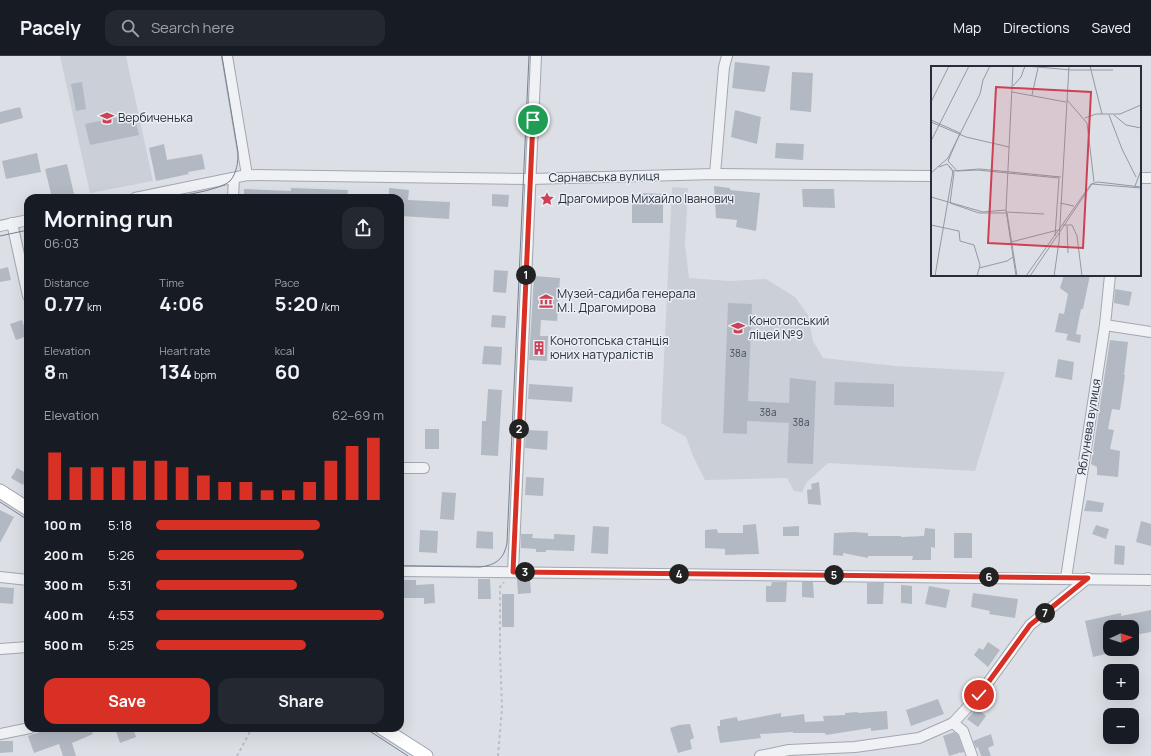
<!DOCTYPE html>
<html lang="en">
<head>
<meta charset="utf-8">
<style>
  :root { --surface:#171b24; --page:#242831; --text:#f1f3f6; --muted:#9ea1a6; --line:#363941; --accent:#d93025 }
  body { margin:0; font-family:Manrope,sans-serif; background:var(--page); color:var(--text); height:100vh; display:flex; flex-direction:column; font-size:15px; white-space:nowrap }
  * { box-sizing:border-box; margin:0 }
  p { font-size:13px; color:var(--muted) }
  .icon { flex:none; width:22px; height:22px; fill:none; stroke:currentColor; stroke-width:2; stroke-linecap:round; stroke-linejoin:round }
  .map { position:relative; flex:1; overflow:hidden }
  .details { position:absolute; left:24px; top:138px; width:380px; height:538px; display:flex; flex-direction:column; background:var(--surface); border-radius:12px; box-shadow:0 4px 16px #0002 }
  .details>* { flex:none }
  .needle { width:26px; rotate:87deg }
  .buttons { position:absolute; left:1103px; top:564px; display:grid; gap:8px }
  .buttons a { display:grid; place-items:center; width:36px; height:36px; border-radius:8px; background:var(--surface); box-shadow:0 4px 16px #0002; font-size:20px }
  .pin { position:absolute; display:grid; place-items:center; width:34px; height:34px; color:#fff; margin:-17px; border:2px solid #fff; border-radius:50%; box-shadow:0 1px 4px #0007 }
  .km { position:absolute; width:20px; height:20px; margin:-10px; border-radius:50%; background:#222; color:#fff; font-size:11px; line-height:20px; text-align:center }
  .round { display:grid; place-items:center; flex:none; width:42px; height:42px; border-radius:12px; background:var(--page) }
  .overview { display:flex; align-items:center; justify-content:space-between; height:68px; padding:0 20px }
  h1 { font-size:22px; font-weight:700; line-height:30px }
  .figures { display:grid; grid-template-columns:repeat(3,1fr); gap:6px; height:68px; padding:4px 20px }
  .figures div { display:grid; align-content:center }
  .figures b { font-size:20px; font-weight:700 }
  .figures small { font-size:11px; font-weight:400 }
  .figures p { font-size:11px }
  .chart { height:112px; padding:8px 20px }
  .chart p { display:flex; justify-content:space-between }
  .chart svg { width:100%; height:72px; margin-top:4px; stroke:var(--accent); stroke-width:6 }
  .cta { display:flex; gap:8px; margin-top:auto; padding:8px 20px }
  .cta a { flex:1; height:46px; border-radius:12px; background:var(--accent); color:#fff; font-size:16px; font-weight:700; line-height:46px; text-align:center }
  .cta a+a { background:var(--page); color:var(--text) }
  ul { padding:0 20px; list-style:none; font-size:13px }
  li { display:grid; grid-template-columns:64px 48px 1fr; align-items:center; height:30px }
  li i { height:10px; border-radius:5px; background:var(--accent) }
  header { display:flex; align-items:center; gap:24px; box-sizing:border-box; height:56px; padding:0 20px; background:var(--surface); border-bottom:1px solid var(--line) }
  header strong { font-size:19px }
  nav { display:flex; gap:22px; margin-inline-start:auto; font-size:14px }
  .search { width:280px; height:36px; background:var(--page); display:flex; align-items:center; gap:10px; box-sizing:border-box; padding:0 14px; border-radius:12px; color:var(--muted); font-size:15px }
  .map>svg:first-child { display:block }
  .built { fill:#cacfd8 }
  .building { fill:#b3b9c3 }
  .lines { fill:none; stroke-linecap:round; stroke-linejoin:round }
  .minor-casing { stroke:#a2a7b0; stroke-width:12 }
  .major-casing { stroke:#9ca4b2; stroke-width:15 }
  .path { stroke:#bbbec5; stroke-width:2; stroke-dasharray:3 3; stroke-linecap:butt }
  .minor { stroke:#eff1f5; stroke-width:10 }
  .major { stroke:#fff; stroke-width:13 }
  .tram { stroke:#768090; stroke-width:1 }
  .route-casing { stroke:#fff; stroke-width:8 }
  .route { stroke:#d93025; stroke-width:5 }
  .labels { text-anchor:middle; stroke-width:3; stroke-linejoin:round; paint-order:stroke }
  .number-label { font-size:10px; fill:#49515e }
  .poi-label { font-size:12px; fill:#262e3c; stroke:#ebeff4; text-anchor:start }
  .street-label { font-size:12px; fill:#262e3c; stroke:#ebeff4 }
  .inset-road { fill:none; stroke:#9399a2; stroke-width:1 }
  .view { fill:#cd4055; fill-opacity:0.15; stroke:#cd4055; stroke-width:2 }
  .inset-edge { fill:none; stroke:#262e3c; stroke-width:2 }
</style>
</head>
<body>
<header>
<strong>Pacely</strong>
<div class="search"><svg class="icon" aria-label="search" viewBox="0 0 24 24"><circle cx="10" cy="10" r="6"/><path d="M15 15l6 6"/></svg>Search here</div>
<nav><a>Map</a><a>Directions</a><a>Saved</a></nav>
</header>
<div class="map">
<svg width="1151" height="700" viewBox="0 0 1151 700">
  <rect width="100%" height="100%" fill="#dce0e6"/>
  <g class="built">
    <polygon points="60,0 126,0 153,125 90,137"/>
    <polygon points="672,131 688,132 685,189 689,222 730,225 766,223 795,241 808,259 813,285 823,302 895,310 1005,316 975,415 828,407 807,426 802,436 794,435 787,422 705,424 693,400 686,381 661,367"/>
  </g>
  <g class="building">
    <polygon points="735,6 770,10 765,36 732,32"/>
    <polygon points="792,16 813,17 811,56 790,54"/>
    <polygon points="82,26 86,53 76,55 71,28"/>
    <polygon points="20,51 23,62 0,68 0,56"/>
    <polygon points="735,54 761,61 757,88 731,81"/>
    <polygon points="134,58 139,79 90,89 85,68"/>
    <polygon points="776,87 804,88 803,104 775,102"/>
    <polygon points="164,88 167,104 202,98 205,113 188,116 189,118 156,125 149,92"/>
    <polygon points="37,97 41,116 6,123 2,105"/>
    <polygon points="67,108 75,142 52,142 45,113"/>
    <polygon points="714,130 730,132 730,134 760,137 756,175 736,171 737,164 716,162"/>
    <polygon points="291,132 348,134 347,142 244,142 244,133 291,135"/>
    <polygon points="389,132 409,134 408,144 450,146 449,163 400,160 400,142 389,142"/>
    <polygon points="802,133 834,133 835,152 803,151"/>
    <polygon points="643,137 663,138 663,167 632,167 632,141 643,141"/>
    <polygon points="492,138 509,139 508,151 492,150"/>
    <polygon points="8,211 11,224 0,226 0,213"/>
    <polygon points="494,214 508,215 506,237 493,236"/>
    <polygon points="1064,219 1090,219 1083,253 1081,253 1076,278 1081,279 1080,287 1066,284 1068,278 1055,276 1059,257 1064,258 1068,238 1060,232"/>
    <polygon points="534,220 560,222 557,265 541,264 540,280 548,280 547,305 529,304"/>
    <polygon points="1115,233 1132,236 1129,250 1114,247"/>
    <polygon points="728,247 752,248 748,345 789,347 790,322 816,325 813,408 787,407 789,367 747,365 747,378 723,377"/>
    <polygon points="492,259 506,260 505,272 491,271"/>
    <polygon points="22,264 27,280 16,284 10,268"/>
    <polygon points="1110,284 1128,286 1124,319 1125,319 1120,354 1112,353 1108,373 1114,374 1110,393 1120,395 1118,421 1097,419 1097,411 1091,408"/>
    <polygon points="484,290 502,291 501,309 482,308"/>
    <polygon points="1058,303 1074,306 1072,324 1055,321"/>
    <polygon points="835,326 894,328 894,351 834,349"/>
    <polygon points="529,328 573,331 572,346 528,343"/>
    <polygon points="488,333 502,334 498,400 481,399 482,365 486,365"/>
    <rect x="425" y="373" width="14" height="20"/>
    <polygon points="526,374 548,375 547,394 525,392"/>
    <polygon points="17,412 28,418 23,429 11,422"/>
    <polygon points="526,421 544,422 543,440 525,439"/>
    <polygon points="819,426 821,449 808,448 807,434 812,433 811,428"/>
    <polygon points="442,436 456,437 454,464 440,463"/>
    <polygon points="1087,444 1104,447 1102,456 1084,455"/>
    <polygon points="0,454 14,461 0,487"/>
    <polygon points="1141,465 1151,468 1151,490 1136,486"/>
    <polygon points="756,468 759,498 725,499 725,493 705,492 705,474 717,473 718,477 743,477 743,469"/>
    <polygon points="1096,469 1109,473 1106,483 1092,478"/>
    <polygon points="593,470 609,471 608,498 591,497"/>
    <polygon points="799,470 799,480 783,480 783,471"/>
    <polygon points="925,472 935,473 935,492 931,491 931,504 912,504 913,500 868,500 868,502 843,497 843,500 833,499 834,477 854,476 868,477 868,480 901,480 901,481 924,480"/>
    <polygon points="420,474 438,475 437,497 419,496"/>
    <polygon points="477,475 493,476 493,493 476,492"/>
    <rect x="954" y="477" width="18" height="25"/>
    <polygon points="521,478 533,478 532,482 554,483 554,478 575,479 574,495 546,494 546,496 536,496 536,493 521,492"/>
    <polygon points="1115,489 1125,490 1124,509 1114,508"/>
    <polygon points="478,523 490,523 491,543 478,543"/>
    <polygon points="517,523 530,523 531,537 518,538"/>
    <polygon points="400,524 416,524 416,529 434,528 435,547 424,548 424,542 400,542"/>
    <polygon points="772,526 787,526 786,546 766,546 766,530 771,530"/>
    <polygon points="802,526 813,526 814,542 802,541"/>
    <polygon points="867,527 884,527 883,548 867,548"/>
    <polygon points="901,529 912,530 912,548 901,547"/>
    <polygon points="929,530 950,534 946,552 925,548"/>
    <polygon points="0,531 14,532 13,548 0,547"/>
    <polygon points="973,537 1018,543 1015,562 989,558 990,555 971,551"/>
    <rect x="502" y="538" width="12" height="33"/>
    <polygon points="1151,554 1151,576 1135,579 1134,571 1110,571 1110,597 1093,601 1085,565 1121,557 1121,560"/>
    <polygon points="988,586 1000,594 988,611 974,599 979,592 983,594"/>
    <polygon points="938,643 944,658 911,670 906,654"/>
    <polygon points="977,652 986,660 978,671 967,663"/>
    <polygon points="887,655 888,673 871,675 871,672 826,679 825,677 793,677 793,676 760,678 761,682 720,687 717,670 720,670 720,664 737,661 738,665 781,657 781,661 804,658 805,666 824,665 823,660 845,659 845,657 858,656 858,657"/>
    <polygon points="690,668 694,682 690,684 692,693 678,697 670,672 679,669"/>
    <polygon points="51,672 90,672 93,678 72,687 76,700 63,700 59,688 34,697 28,680"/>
    <polygon points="115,672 133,672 136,681 120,687"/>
    <polygon points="954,676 958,679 964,696 960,697 960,695 959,697 949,700 943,680"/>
    <polygon points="991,678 994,689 988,692 991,700 981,700 978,691 976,692 973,685"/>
    <polygon points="0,685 13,685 13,696 0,697"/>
  </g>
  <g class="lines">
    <defs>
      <g id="minor">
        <polyline points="227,0 247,119"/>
        <polyline points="715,118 724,11 727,0"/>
        <polyline points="1140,122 1151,122"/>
        <polyline points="135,142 247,119 530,123 715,118 932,120"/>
        <polyline points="233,142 234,122"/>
        <polyline points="12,167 28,240"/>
        <polyline points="0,170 28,164"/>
        <polyline points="1105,269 1151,276"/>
        <polyline points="400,412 424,412"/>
        <polyline points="400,515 1151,524"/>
        <polyline points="513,516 536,0"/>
        <polyline points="0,521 28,524"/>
        <polyline points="1066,522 1105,269 1110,219"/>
        <polyline points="0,593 28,591"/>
        <polyline points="953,667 963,675 972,700"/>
        <polyline points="0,678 30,672"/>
        <polyline points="760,700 789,694 855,691 919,682 953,667 979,639 1030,569 1088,522"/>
      </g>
      <g id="major">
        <polyline points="0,435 28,453"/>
        <polyline points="382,672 426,700"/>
      </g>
    </defs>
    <use href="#minor" class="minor-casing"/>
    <use href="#major" class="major-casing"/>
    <g class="path">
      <polyline points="237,700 252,672"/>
      <polyline points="498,700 502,652 500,595 500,531 504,526"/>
    </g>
    <use href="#minor" class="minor"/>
    <use href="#major" class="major"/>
    <g class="tram">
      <path d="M170,142C184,139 220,134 230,125C237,117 238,106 238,96L222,0"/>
      <polyline points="0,180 28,174"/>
      <polyline points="0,446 28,464"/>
      <path d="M400,510L480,511C496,509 504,503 507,487L529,0"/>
      <polyline points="365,672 408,700"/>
    </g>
  </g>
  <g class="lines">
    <defs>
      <polyline id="route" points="533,64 513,516 1088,522 1030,569 979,639"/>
    </defs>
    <use href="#route" class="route-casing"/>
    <use href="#route" class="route"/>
  </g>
  <defs>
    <symbol id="school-bare" viewBox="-9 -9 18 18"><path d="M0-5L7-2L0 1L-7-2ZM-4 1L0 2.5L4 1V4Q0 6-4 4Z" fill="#cd4055" stroke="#ebeff4" stroke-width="2.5" paint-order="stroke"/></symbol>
    <symbol id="sight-bare" viewBox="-9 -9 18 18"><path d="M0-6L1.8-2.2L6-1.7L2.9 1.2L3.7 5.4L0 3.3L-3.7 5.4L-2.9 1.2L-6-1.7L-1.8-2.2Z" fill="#cd4055" stroke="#ebeff4" stroke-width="2.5" paint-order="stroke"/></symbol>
    <symbol id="museum-bare" viewBox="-9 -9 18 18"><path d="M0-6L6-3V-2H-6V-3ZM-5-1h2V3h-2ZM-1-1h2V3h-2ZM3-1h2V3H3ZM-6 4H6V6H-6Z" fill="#cd4055" stroke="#ebeff4" stroke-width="2.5" paint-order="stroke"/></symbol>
    <symbol id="building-bare" viewBox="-9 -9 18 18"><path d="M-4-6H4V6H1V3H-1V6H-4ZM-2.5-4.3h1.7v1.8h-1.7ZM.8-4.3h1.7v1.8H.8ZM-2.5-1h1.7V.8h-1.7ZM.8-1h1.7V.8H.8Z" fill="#cd4055" stroke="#ebeff4" stroke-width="2.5" paint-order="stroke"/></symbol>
  </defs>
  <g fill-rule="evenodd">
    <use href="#school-bare" x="97" y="52" width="20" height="20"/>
    <use href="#sight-bare" x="537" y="133" width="20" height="20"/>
    <use href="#museum-bare" x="536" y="235" width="20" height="20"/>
    <use href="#school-bare" x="728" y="262" width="20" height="20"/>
    <use href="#building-bare" x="529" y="282" width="20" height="20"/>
  </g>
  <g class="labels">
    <g class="number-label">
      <text x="738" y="301">38а</text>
      <text x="768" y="360">38а</text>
      <text x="801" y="370">38а</text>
    </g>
    <g class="poi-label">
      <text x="118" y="66">Вербиченька</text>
      <text x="558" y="147">Драгомиров Михайло Іванович</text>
      <text x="557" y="242">Музей-садиба генерала<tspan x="557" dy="14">М.І. Драгомирова</tspan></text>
      <text x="749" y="269">Конотопський<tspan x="749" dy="14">ліцей №9</tspan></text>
      <text x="550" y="289">Конотопська станція<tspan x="550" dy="14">юних натуралістів</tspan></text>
    </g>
    <g class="street-label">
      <text transform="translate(604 121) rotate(-1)" y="4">Сарнавська вулиця</text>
      <text transform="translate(1089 371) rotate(-81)" y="4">Яблунева вулиця</text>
    </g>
  </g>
  <g transform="translate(931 10)">
    <rect width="210" height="210" fill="#dce0e6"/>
    <path class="inset-road" d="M82,0L75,144L85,210M95,0L140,4H182M159,0L171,48M82,20L90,11L94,0M81,26L135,36M101,29L107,2M136,34L156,57L163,116M0,36L18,0M178,49L191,83L205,111M183,49L195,59L210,62M154,52L165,48H189L210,39M0,54L29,67L17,95L26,105L46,104L128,112L124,170M0,56L35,71L78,81M0,75L38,0M18,100L23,107L19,137L48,147H76L86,210M8,101L16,98L22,105L49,103L130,111M0,107L17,92L49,28L52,14L59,0M204,120L210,104M0,131L52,146L75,144M129,137L143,140M75,146L113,148M0,159L28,165L29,175L43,179L49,199L46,210M132,159H141L146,170L151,210M136,160L137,187M80,176L127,164M48,202L76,195L82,191M4,210L22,105M95,210L160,118L167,116L210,121M99,210L161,118L210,122M123,210L128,176L138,0"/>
    <path class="view" d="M65,21L160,26L152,182L57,177Z"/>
    <rect width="210" height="210" class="inset-edge"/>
  </g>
</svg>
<div class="buttons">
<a><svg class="needle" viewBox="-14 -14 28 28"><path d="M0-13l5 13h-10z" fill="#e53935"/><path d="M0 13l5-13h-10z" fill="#9ea1a6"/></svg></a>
<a>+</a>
<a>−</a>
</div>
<div class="pin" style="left:533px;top:64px;background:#1e9e55"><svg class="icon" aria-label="arrive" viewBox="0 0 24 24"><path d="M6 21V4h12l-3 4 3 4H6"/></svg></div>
<div class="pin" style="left:979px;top:639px;background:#d93025"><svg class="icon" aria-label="check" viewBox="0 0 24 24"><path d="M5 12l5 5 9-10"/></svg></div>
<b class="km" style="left:526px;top:219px">1</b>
<b class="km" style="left:519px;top:373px">2</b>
<b class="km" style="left:525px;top:516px">3</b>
<b class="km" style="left:679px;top:518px">4</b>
<b class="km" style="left:834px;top:519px">5</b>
<b class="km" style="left:989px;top:521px">6</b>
<b class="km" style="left:1045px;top:557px">7</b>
<section class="details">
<div class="overview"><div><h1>Morning run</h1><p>06:03</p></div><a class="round"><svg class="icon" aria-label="share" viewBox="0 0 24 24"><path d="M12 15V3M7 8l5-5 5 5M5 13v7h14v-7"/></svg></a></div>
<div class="figures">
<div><p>Distance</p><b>0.77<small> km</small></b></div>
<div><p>Time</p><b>4:06</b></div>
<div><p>Pace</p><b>5:20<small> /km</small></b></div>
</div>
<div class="figures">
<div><p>Elevation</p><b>8<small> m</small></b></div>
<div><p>Heart rate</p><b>134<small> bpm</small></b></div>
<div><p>kcal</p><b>60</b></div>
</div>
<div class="chart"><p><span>Elevation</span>62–69 m</p>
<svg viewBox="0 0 160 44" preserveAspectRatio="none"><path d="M5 44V15M15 44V24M25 44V24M35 44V24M45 44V20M55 44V20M65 44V24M75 44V29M85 44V33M95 44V33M105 44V38M115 44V38M125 44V33M135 44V20M145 44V11M155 44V6"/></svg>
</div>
<ul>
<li><b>100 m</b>5:18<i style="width:72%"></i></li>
<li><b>200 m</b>5:26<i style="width:65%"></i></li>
<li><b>300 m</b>5:31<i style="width:62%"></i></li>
<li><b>400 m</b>4:53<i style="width:100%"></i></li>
<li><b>500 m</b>5:25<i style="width:66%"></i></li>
</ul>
<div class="cta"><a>Save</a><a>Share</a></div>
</section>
</div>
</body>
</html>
